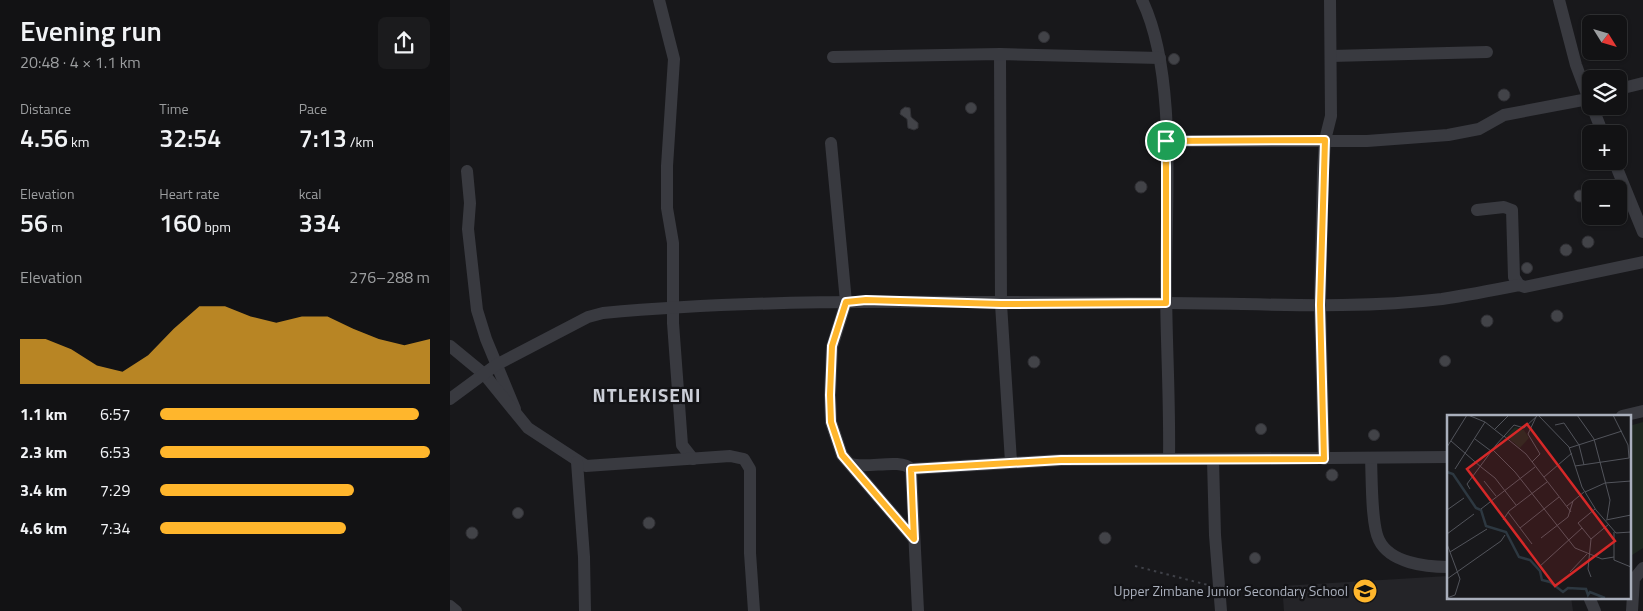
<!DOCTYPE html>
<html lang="en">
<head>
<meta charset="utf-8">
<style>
  :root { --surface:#121214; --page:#1b1b1d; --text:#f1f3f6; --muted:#9c9ea0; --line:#313234; --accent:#ffb62c }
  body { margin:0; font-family:"Titillium Web",sans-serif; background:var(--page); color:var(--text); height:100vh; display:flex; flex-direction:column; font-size:19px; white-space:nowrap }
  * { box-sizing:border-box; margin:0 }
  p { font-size:16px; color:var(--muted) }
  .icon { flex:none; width:28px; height:28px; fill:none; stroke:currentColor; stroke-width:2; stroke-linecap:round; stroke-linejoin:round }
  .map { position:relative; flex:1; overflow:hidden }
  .details { display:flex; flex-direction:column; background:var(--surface); width:450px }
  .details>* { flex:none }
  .needle { width:32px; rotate:127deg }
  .buttons { position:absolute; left:1132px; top:15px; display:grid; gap:10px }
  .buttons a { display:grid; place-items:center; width:45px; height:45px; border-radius:8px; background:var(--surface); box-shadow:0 1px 4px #0004,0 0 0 1px var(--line); font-size:25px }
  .pin { position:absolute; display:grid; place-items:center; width:42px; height:42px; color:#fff; margin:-21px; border:2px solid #fff; border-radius:50%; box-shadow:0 1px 5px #0007 }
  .round { display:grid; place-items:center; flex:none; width:52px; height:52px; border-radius:8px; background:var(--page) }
  .summary { display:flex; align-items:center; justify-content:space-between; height:85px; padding:0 20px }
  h1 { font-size:28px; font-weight:600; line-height:38px }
  .metrics { display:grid; grid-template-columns:repeat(3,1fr); gap:8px; height:85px; padding:5px 20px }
  .metrics div { display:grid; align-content:center }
  .metrics b { font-size:25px; font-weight:600 }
  .metrics small { font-size:14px; font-weight:400 }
  .metrics p { font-size:14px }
  .chart { height:140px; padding:10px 20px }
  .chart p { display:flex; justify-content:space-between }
  .chart svg { width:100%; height:90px; margin-top:5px; fill:var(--accent); opacity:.7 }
  ul { padding:0 20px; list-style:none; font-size:16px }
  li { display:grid; grid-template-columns:80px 60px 1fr; align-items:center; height:38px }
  li i { height:12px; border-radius:6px; background:var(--accent) }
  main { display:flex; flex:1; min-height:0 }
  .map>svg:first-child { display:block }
  .built { fill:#242428 }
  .green { fill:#1e271f }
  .building { fill:#424348; stroke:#323237 }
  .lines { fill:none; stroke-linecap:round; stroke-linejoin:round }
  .path { stroke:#3f4148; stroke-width:2; stroke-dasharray:2.5 4; stroke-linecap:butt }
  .minor { stroke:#393a40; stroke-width:12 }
  .route-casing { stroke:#fff; stroke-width:10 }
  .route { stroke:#ffb62c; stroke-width:6 }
  .labels { text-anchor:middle; stroke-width:4.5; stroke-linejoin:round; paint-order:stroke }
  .poi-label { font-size:14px; fill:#a9afbc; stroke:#131316; text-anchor:end }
  .district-label { font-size:19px; font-weight:bold; letter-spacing:1px; fill:#cbced7; stroke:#131316 }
  .inset-river { fill:none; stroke:#2d3841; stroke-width:2.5 }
  .inset-road { fill:none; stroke:#52545b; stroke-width:1 }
  .view { fill:#d62828; fill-opacity:0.15; stroke:#d62828; stroke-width:2.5 }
  .inset-edge { fill:none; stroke:#a9afbc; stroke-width:2.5 }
</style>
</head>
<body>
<main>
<section class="details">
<div class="summary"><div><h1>Evening run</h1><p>20:48 · 4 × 1.1 km</p></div><a class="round"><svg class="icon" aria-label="share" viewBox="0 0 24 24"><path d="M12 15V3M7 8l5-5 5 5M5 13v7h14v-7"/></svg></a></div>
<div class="metrics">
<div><p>Distance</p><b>4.56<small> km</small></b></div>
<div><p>Time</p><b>32:54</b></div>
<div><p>Pace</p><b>7:13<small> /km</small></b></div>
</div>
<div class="metrics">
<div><p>Elevation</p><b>56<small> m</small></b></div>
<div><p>Heart rate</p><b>160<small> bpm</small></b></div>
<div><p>kcal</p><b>334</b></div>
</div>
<div class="chart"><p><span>Elevation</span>276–288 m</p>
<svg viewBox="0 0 160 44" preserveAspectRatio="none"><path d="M0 44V22L10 22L20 27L30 35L40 38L50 30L60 17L70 6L80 6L90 11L100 14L110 11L120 11L130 17L140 22L150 25L160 22V44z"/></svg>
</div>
<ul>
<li><b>1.1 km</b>6:57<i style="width:96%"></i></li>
<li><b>2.3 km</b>6:53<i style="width:100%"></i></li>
<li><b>3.4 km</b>7:29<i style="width:72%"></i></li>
<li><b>4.6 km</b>7:34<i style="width:69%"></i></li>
</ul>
</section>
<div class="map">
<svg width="1193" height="611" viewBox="0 0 1193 611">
  <rect width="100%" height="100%" fill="#18181b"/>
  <polygon class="built" points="998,576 998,597 1121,597 1123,611 834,611 832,586"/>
  <polygon class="green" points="1193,422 1193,548 1179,557 1179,426"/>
  <g class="building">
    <circle cx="594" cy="37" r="5.5"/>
    <circle cx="724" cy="59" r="5.5"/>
    <circle cx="1054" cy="95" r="6"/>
    <circle cx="521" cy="108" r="5.5"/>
    <polygon points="455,107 460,108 461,117 468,123 468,128 464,130 458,128 457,119 450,114 451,110"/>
    <circle cx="691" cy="187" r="6"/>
    <circle cx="1130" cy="196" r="6"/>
    <circle cx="1138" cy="242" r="6"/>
    <circle cx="1116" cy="250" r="6"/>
    <circle cx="1077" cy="268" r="5.5"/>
    <circle cx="1107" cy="316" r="6"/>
    <circle cx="1037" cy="321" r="6"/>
    <circle cx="995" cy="361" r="5.5"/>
    <circle cx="584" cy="362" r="6"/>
    <circle cx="811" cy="429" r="5.5"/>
    <circle cx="924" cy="435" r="5.5"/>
    <circle cx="882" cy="475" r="6"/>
    <circle cx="68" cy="513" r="5.5"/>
    <circle cx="199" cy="523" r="6"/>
    <circle cx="22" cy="533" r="6"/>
    <circle cx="655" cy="538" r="6"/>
    <circle cx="805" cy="558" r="5.5"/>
  </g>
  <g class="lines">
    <polyline class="path" points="685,566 758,585"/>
    <g class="minor">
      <polyline points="209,0 224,59 217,166 217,208 223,243 223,323 232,445 243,459"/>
      <path d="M692,0C727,73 716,199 716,281C716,340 720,399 719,459"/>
      <polyline points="1109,0 1126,65 1141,105"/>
      <polyline points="550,54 551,304 561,462"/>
      <polyline points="881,56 1037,52"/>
      <polyline points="383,57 550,54 710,58"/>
      <polyline points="1169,89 1193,83"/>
      <polyline points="1142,106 1153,134"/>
      <polyline points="716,141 917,141 998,135 1029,129 1054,115 1138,99"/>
      <polyline points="381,143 396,302 382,347 380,395 381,422 392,455 464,539"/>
      <polyline points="1164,161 1193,232"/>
      <polyline points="17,171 20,203 18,229 27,310 36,339 65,409"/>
      <polyline points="1027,210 1054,207 1062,210 1064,277 1069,285"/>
      <polyline points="0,346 34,374 78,428 136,466 280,456 294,459 300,469 300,553 304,611"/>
      <path d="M0,399L46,365L138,317L153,313C340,296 528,303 715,303C807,303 900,310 992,299C1018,295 1044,290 1069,285L1075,287L1193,262"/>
      <polyline points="1172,416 1193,411"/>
      <polyline points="874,459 870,305 873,171 875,140 881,116 880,0"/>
      <path d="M921,459C922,478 921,525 929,540C940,563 976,567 998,567"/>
      <polyline points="763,460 765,535 771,611"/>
      <polyline points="127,462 134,557 135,611"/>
      <path d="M401,464C418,469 450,458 461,469L611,460L998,457"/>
      <polyline points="461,469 468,611"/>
      <polyline points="1139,597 1145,611"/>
      <polyline points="0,606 6,611"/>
      <polyline points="1182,611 1184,579 1193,568"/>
    </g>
  </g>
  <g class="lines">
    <defs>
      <polygon id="route" points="875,140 870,305 874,459 611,460 461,469 464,539 392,455 381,422 380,395 382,346 396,302 416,300 551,304 716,303 716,141"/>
    </defs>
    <use href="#route" class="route-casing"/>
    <use href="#route" class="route"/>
  </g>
  <defs>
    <symbol id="school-disc" viewBox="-11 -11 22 22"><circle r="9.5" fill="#ffb62c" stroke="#131316"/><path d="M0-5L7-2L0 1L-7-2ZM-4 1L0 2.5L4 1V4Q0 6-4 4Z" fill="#111"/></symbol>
  </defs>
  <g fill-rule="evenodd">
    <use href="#school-disc" x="901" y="577" width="28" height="28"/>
  </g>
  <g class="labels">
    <g class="poi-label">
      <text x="898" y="596">Upper Zimbane Junior Secondary School</text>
    </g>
    <g class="district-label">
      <text x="197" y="402">NTLEKISENI</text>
    </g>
  </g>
  <g transform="translate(997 415)">
    <rect width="184" height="184" fill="#18181b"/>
    <path d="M68,12L77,15L82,23L73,33L59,21Z" fill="#1e271f"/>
    <path class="inset-river" d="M0,57L6,59L29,93L34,95L39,111L59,117L72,142L83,145L93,156L95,165L103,167L116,177L121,173L139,174L141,180L143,177L158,183"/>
    <path class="inset-road" d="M21,0L38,7L57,22M91,0L122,32L135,72L149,95L169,118L184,117M130,0L147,24L163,85L160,104M166,0L181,30L182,43M108,10L117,8L132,30L137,50M47,15L62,0M57,21L79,39L124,97M28,24L44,36M4,26L34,52M0,32L20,0M122,33L175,16M45,34L68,57L128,133L155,144L167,142M85,47L93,39L81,19L89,2M128,51L182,43M34,52L48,63L69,90M8,54L38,7M97,62L125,38M37,66L49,81M23,74L20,69L49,30L67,10L77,13L91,0M138,77L158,68L184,66M120,91L137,77M34,94L88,52M0,95L17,83M61,97L85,129M56,105L62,96L100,67M159,105L184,100M73,113L112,82M167,117V145L184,152M0,119L27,99M94,123L121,102L126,86M144,124L162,109M0,129L13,164L8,180L0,183M3,137L40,114M92,152L135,113M123,157L140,139M144,162L141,154L144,124L131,108L148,94M0,164L54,126L58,120"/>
    <path class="view" d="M80,9L168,126L108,171L20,54Z"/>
    <rect width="184" height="184" class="inset-edge"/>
  </g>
</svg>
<div class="buttons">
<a><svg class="needle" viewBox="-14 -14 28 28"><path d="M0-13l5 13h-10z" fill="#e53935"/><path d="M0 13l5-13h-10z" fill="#9c9ea0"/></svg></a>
<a><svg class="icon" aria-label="layers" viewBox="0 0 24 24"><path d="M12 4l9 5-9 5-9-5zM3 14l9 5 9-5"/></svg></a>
<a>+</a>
<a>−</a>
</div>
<div class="pin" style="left:716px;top:141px;background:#1e9e55"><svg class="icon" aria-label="arrive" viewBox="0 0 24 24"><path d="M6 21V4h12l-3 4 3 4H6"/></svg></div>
</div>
</main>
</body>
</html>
